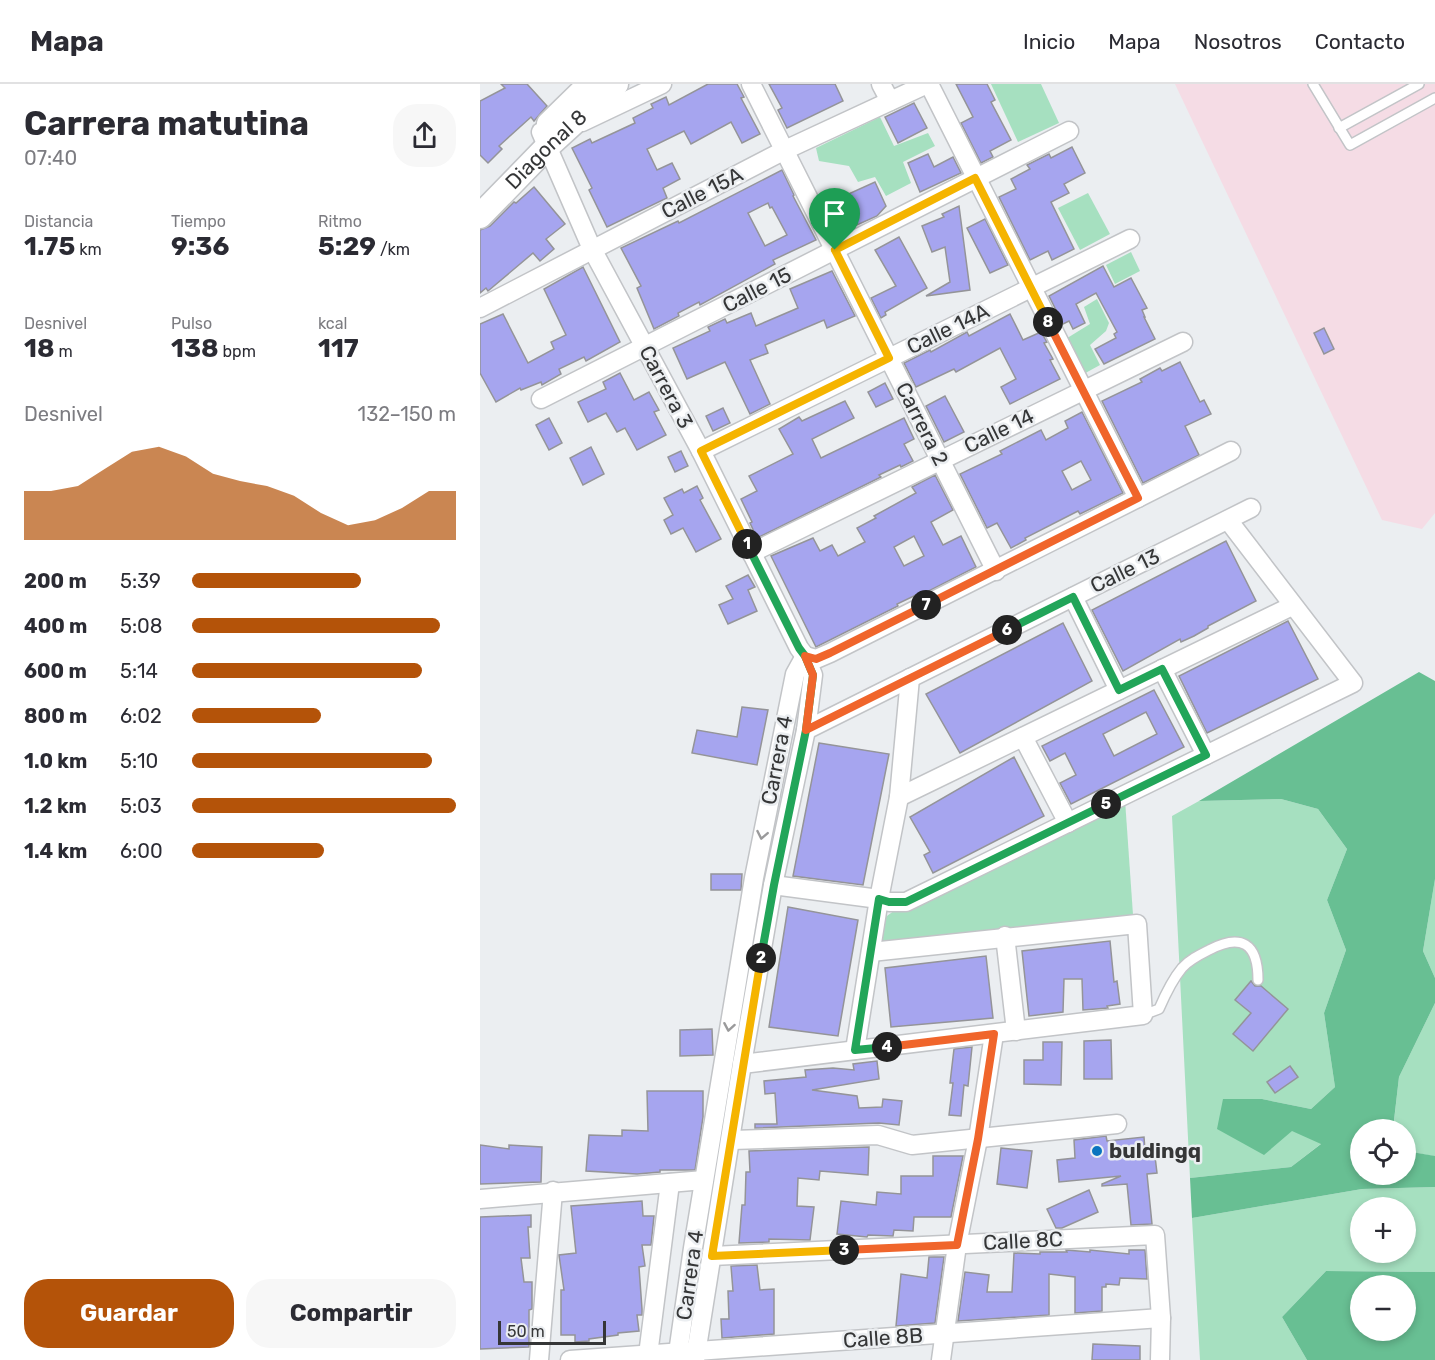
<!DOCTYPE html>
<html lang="es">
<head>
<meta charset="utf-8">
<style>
  :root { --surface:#fff; --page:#f7f7f7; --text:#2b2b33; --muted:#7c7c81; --line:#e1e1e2; --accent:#b45309 }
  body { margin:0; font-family:Rubik,sans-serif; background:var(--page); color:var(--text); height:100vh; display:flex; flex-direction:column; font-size:22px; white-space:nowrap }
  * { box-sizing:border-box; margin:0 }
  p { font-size:20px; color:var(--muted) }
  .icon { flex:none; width:33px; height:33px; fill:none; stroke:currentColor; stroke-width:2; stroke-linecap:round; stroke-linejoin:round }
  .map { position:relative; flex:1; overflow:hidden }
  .drawer { display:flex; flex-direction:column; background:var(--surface); width:480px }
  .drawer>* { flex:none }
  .tools { position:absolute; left:870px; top:1035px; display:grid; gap:12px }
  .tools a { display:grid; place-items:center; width:66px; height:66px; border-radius:50%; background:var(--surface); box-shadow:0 3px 9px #0003; font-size:30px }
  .scale { position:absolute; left:18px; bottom:15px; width:108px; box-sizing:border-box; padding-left:6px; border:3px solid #353637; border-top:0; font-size:16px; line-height:21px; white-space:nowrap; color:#353637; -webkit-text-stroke:4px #ebeef1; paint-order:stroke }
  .pin { position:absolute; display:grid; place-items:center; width:51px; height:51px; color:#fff; margin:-62px -26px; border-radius:50% 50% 50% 0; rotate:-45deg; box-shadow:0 0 6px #0007 }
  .pin .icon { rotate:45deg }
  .km { position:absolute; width:30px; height:30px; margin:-15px; border-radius:50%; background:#222; color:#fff; font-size:16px; line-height:30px; text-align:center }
  .round { display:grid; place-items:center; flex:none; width:63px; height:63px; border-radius:24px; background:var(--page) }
  .overview { display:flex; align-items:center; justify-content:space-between; height:102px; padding:0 24px }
  h1 { font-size:33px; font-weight:700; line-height:45px }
  .stats { display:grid; grid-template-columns:repeat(3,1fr); gap:9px; height:102px; padding:6px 24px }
  .stats div { display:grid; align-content:center }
  .stats b { font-size:26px; font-weight:700 }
  .stats small { font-size:16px; font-weight:400 }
  .stats p { font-size:16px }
  .chart { height:168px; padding:12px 24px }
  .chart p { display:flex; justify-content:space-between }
  .chart svg { width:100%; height:108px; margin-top:6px; fill:var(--accent); opacity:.7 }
  .button { display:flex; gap:12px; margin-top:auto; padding:12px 24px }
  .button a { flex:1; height:69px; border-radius:24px; background:var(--accent); color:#fff; font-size:24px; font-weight:700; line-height:69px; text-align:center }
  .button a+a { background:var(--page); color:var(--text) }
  ul { padding:0 24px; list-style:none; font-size:20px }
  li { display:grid; grid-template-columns:96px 72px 1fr; align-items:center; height:45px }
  li i { height:15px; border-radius:8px; background:var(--accent) }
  header { display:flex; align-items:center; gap:36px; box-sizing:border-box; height:84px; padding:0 30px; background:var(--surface); border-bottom:2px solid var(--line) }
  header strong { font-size:28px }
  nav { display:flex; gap:33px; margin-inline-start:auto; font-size:21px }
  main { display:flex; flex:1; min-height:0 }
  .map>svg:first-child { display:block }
  .industrial { fill:#f5dce5 }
  .green { fill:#a6e0c0; fill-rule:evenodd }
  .forest { fill:#68bf93; fill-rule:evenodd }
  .building { fill:#a6a5ef; stroke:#949498; stroke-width:1.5; fill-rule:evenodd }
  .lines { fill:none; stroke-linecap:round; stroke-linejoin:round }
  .lane-casing { stroke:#c2c4c7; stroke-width:12 }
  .street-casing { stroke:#c2c4c7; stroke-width:21 }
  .secondary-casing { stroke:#c2c4c7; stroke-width:27 }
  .lane { stroke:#fff; stroke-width:9 }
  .street { stroke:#fff; stroke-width:18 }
  .secondary { stroke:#fff; stroke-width:24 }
  .oneway { stroke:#9a9a9b }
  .split-1-casing { stroke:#fff; stroke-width:12 }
  .split-2-casing { stroke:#fff; stroke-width:12 }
  .split-3-casing { stroke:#fff; stroke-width:12 }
  .split-4-casing { stroke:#fff; stroke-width:12 }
  .split-5-casing { stroke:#fff; stroke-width:12 }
  .split-6-casing { stroke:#fff; stroke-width:12 }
  .split-7-casing { stroke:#fff; stroke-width:12 }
  .split-8-casing { stroke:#fff; stroke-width:12 }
  .split-9-casing { stroke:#fff; stroke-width:12 }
  .split-1 { stroke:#f5b400; stroke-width:8 }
  .split-2 { stroke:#22a559; stroke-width:8 }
  .split-3 { stroke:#f5b400; stroke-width:8 }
  .split-4 { stroke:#f0652b; stroke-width:8 }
  .split-5 { stroke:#22a559; stroke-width:8 }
  .split-6 { stroke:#22a559; stroke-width:8 }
  .split-7 { stroke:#f0652b; stroke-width:8 }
  .split-8 { stroke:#f0652b; stroke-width:8 }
  .split-9 { stroke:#f5b400; stroke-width:8 }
  .poi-dot { fill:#0a74bf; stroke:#ebeef1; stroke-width:2 }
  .labels { text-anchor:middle; stroke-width:5; stroke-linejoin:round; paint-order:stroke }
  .street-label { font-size:21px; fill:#353637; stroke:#ebeef1 }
  .poi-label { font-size:21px; font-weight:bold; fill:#353637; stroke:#ebeef1; text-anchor:start }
</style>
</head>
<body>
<header>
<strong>Mapa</strong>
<nav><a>Inicio</a><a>Mapa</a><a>Nosotros</a><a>Contacto</a></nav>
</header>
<main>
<section class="drawer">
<div class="overview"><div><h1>Carrera matutina</h1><p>07:40</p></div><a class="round"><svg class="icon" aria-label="share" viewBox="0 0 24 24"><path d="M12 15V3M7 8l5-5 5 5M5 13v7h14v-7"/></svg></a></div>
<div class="stats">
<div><p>Distancia</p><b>1.75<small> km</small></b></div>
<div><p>Tiempo</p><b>9:36</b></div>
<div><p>Ritmo</p><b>5:29<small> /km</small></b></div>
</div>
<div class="stats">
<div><p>Desnivel</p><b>18<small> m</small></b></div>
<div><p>Pulso</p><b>138<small> bpm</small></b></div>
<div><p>kcal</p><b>117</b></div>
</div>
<div class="chart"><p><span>Desnivel</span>132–150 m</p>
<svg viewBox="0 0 160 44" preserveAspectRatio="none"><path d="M0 44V24L10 24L20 22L30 15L40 8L50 6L60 10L70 17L80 20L90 22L100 26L110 33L120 38L130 36L140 31L150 24L160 24V44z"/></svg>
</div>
<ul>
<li><b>200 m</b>5:39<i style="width:64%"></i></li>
<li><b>400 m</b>5:08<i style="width:94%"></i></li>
<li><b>600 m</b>5:14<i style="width:87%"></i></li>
<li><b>800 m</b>6:02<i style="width:49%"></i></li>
<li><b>1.0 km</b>5:10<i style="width:91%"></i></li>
<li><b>1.2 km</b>5:03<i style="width:100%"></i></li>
<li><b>1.4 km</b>6:00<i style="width:50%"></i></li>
</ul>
<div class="button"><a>Guardar</a><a>Compartir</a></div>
</section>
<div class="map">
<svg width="955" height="1276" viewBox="0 0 955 1276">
  <rect width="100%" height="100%" fill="#ebeef1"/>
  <polygon class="industrial" points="695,0 955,0 955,429 942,445 902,436"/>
  <g class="green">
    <polygon points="511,0 561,0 579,39 538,58"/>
    <polygon points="400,33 414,62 448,49 455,62 423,78 431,99 406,112 395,93 378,98 369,82 339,77 336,64"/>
    <polygon points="608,109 630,150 600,166 578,124"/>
    <polygon points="651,168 660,187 635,200 626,181"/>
    <polygon points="617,215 629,239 626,247 610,261 620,281 600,292 584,256 610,240 604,223"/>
    <polygon points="801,715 838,725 867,765 847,816 866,866 844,929 855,1003 831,1025 782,1015 812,1046 842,1059 811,1083 710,1094 692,732 719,717"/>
    <polygon points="645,716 653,831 391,868 396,840 426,818"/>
    <polygon points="955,795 955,894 943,867"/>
    <polygon points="955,919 955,1072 953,1072 926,1067 926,1046 913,1046 919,993"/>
    <path d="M955,1103V1188L846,1187L802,1233L827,1276H720L712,1134L882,1105ZM880,1124H926V1168H880Z"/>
  </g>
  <g class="forest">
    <polygon points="939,588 955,597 955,795 943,867 955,894 955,919 919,993 913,1045 880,1046 880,1090 926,1090 926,1067 955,1072 955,1103 882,1105 712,1134 710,1094 811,1083 841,1060 812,1047 784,1071 737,1045 743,1015 782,1015 831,1025 855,1003 844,929 866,866 847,816 867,765 838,725 801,715 719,717"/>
    <path d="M846,1187L955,1188V1276H827L802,1233ZM880,1202H926V1246H880Z"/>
  </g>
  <g class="building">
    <polygon points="21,0 47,0 67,22 54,37 51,33 19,62 22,65 8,79 0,71 0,17 25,4"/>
    <polygon points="228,0 257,0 264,13 261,14 280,50 262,59 251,38 211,60 204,47 167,65 177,86 192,79 200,95 183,104 187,114 127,143 109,106 112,104 92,64 110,55 112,59 155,39 153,34 173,24 171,20 186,13 189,21"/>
    <polygon points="289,0 355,0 363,17 307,44 298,26 302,24"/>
    <polygon points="476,0 507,0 515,16 511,18 531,56 510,67 513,73 501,79 481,39 493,33"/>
    <polygon points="434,19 447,44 418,59 405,33"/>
    <polygon points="592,63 605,89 584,100 589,109 571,118 594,165 572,176 568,167 550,176 519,113 536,105 531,95 550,85 547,81 569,70 571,74"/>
    <polygon points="448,70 454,83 473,73 481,89 440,108 428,79"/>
    <path d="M302,86L314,111L313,112L336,156L293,176L295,180L220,221L219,218L198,229L199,232L174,245L157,204L161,202L141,164L198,137L199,139ZM288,119L290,124L292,123L307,151L285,162L268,129Z"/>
    <polygon points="395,98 406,122 397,132 359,149 344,121"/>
    <polygon points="54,103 85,140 66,155 74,165 60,177 53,169 8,207 6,204 0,209 0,146 10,142 34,118 36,119"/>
    <polygon points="479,122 490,206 446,212 470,198 465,163 452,168 442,142 464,133 462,130"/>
    <polygon points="505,135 528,181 510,189 487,144"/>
    <polygon points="419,153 447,204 405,228 406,231 401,234 391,214 416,202 395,166"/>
    <polygon points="623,182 634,203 651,194 667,224 662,226 665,233 664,233 675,255 624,280 615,265 636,254 634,250 637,248 616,209 596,220 605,239 593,245 589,237 583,240 569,212"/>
    <polygon points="103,183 140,258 106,277 104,273 79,285 81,290 62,301 61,298 41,306 40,304 16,318 0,289 0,240 23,230 48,279 74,265 71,258 86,251 64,205"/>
    <polygon points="352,187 375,232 347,244 344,236 285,261 288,269 270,276 290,320 270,330 245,278 207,295 193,264 230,247 228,243 245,235 247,239 271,229 276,242 318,224 310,205"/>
    <polygon points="530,230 543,256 561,248 567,258 564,259 573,275 570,276 580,295 530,320 521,303 536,295 520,264 476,288 474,285 436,303 424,279 450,266 451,268 487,248 489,252"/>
    <polygon points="844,244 854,265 844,270 834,249"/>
    <polygon points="700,278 720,318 724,316 731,330 705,342 719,371 663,399 622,317 662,298 660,295 680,284 682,287"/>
    <polygon points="140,289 154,316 169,308 179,326 174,328 186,351 157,366 145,344 137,348 126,329 108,338 98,318 126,305 123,298"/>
    <polygon points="405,299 413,315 396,323 388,308"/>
    <polygon points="465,312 484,348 464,358 446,322"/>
    <polygon points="365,317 374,334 332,355 341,374 424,334 434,355 424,360 433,377 421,383 420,381 399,391 401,393 277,454 270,439 272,438 261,415 277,407 269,392 313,370 299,345 319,333 322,337"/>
    <polygon points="243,324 250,339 233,347 226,332"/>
    <path d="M602,328L643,409L600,430L598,427L545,454L546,456L531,464L517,439L507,444L480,390L522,370L520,367L561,346L566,356L588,344L585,337ZM601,377L611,396L592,406L582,387Z"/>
    <polygon points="69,334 82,359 69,366 56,341"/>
    <polygon points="111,363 124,390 103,401 90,374"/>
    <polygon points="201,367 208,382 195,388 188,373"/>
    <path d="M455,391L473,426L451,438L463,461L481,452L496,483L439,512L438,510L417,520L418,522L336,563L291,472L333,454L340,467L352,461L358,472L385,458L377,444L396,434L394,432L436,409L432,403ZM434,452L444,472L424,482L414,463Z"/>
    <polygon points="217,402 223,414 220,416 241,455 216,468 203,444 191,450 184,436 193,431 184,414 202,405 204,409"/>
    <polygon points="746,457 776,517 728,542 728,544 714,552 701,558 700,555 643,587 612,526"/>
    <polygon points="268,491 275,503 268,506 277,527 248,540 239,521 253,515 246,502"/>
    <polygon points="808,537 838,595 727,649 699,592"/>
    <polygon points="583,539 612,597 480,669 446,610"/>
    <path d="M674,606L704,663L591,720L580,699L596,691L585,669L570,677L562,662ZM666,628L677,650L634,672L623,650Z"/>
    <polygon points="262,623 288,626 277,681 212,669 217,646 257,653"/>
    <polygon points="339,659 409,670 383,801 313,792"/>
    <polygon points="534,673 564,732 453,789 444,771 450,768 430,733"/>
    <polygon points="231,790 262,790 261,806 231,806"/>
    <polygon points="308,823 378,836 358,952 289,943"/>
    <polygon points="630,857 634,898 637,897 640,920 627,922 628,924 603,926 602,895 584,895 583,928 549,932 542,867"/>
    <polygon points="506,872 513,934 411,943 405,884"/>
    <polygon points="771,897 775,902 781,902 808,925 773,967 753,950 771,929 755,916"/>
    <polygon points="232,945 233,971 200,972 200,946"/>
    <polygon points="631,956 632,995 604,995 604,957"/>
    <polygon points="563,958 582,958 581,1001 544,1000 544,976 563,976"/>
    <polygon points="492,963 488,1002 484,1001 481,1032 469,1031 473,999 470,999 474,965"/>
    <polygon points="397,977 399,995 332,1006 377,1012 379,1024 402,1023 403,1015 422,1017 419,1041 399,1039 275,1044 275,1040 297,1040 295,1009 285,1010 284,997 326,993 325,986 353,984 374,986 373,980"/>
    <polygon points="810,982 818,993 795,1009 787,998"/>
    <polygon points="167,1007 223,1007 223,1033 215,1086 180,1086 180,1088 157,1090 106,1087 109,1051 142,1052 142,1046 168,1047"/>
    <polygon points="626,1052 627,1057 664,1053 665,1066 674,1064 677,1089 667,1090 672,1140 651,1141 647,1100 622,1102 622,1100 641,1092 579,1098 577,1076 595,1074 594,1056"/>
    <polygon points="0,1061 29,1065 29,1061 62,1063 61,1098 0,1100"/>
    <polygon points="389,1063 388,1091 340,1087 339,1096 318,1094 317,1122 334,1123 330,1156 289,1155 289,1158 259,1159 262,1121 265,1121 266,1088 270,1088 269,1067"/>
    <polygon points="521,1064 552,1067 547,1104 517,1100"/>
    <polygon points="453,1072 483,1072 471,1133 434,1133 433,1147 414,1146 413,1152 388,1151 387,1153 357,1150 361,1117 396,1121 397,1108 421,1110 421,1092 453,1092"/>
    <polygon points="609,1106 618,1128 582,1144 576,1144 567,1125"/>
    <polygon points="162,1117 163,1132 174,1132 171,1161 162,1161 165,1182 159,1183 162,1225 162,1231 157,1231 159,1247 138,1249 138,1251 109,1255 109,1257 95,1258 95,1251 81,1251 81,1206 84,1206 79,1171 96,1169 91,1122"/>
    <polygon points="51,1131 51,1143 48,1143 50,1174 41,1174 44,1198 52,1198 52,1225 49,1226 49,1263 0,1265 0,1133"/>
    <polygon points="586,1166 610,1168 610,1166 649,1170 649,1166 665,1166 667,1195 640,1194 639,1201 626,1200 626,1203 622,1203 622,1227 595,1229 595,1193 569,1190 569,1231 478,1237 485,1188 509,1191 507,1208 532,1208 534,1169 560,1170 560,1168 587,1168"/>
    <polygon points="449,1173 464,1173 455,1239 416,1242 421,1190 447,1194"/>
    <polygon points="277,1181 280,1206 294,1205 294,1250 242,1254 241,1235 249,1235 248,1207 253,1207 251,1182"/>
    <polygon points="613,1260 660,1262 660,1276 612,1276"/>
  </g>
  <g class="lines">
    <defs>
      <g id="lane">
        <polyline points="833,0 870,61 955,14"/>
        <polyline points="859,44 939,0"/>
        <path d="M663,931L679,925C685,911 692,896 702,884C709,876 719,871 729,866C761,849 778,859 778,896"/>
      </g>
      <g id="street">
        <polyline points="271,0 516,487"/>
        <polyline points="401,0 410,17"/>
        <polyline points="449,0 658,414"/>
        <polyline points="102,38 182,0"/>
        <polyline points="61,48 112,165 221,367 319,564 325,572 333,591 326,646 293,801 262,980 215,1276"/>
        <polyline points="0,224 305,66 447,0"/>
        <polyline points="61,315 589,47"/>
        <polyline points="221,367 650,155"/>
        <polyline points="271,469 703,258"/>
        <polyline points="593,513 639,606"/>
        <polyline points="325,572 336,575 350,569 751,367"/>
        <polyline points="682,585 726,671"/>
        <polyline points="326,646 771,424"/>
        <polyline points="543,653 588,739"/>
        <polyline points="419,713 812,522"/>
        <polyline points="293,801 399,815 409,818 426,818 873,599 748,436"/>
        <polyline points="525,852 536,947"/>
        <polyline points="375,966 399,815 419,713 430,594"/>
        <polyline points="262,980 663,931 657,840 391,868"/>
        <polyline points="252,1056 398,1051 432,1061 637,1040"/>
        <polyline points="0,1115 224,1096"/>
        <polyline points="232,1172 675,1151 681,1234 680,1276"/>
        <polyline points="168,1271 190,1099"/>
        <polyline points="59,1276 73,1107"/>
        <polyline points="90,1276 681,1234"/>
        <polyline points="197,1276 213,1164 274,794 315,590 325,572"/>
        <polyline points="461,1276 477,1161 498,1055 514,950"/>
      </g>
      <g id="secondary">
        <polyline points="69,40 110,0"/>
        <path id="s1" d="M0,132L67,63L136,0"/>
      </g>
    </defs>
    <use href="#lane" class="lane-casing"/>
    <use href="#street" class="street-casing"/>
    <use href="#secondary" class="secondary-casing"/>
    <use href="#lane" class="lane"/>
    <use href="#street" class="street"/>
    <use href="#secondary" class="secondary"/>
  </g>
  <defs><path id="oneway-chevron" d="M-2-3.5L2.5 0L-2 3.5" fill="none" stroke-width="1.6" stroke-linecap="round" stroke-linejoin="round" transform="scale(1.5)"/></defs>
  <g class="oneway">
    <use href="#oneway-chevron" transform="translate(282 751) rotate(101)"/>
    <use href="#oneway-chevron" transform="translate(249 943) rotate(100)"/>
  </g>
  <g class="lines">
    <defs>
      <polyline id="split-1" points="267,460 221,367 409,274 355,166"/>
      <polyline id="split-2" points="267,460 319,564 325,572 333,591 326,646 294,801 281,874"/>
      <polyline id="split-3" points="281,874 232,1172 364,1166"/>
      <polyline id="split-4" points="364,1166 477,1161 498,1055 514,950 407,963"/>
      <polyline id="split-5" points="407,963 375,966 399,815 409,818 426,818 626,720"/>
      <polyline id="split-6" points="527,546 593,513 639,606 682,585 726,671 626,720"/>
      <polyline id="split-7" points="446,521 350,569 336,575 325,572 333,591 326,646 527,546"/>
      <polyline id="split-8" points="446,521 658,414 568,238"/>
      <polyline id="split-9" points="355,166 495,94 568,238"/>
    </defs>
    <use href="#split-1" class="split-1-casing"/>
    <use href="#split-2" class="split-2-casing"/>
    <use href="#split-3" class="split-3-casing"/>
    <use href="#split-4" class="split-4-casing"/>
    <use href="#split-5" class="split-5-casing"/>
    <use href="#split-6" class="split-6-casing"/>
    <use href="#split-7" class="split-7-casing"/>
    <use href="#split-8" class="split-8-casing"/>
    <use href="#split-9" class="split-9-casing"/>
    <use href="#split-1" class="split-1"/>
    <use href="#split-2" class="split-2"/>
    <use href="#split-3" class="split-3"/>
    <use href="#split-4" class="split-4"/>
    <use href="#split-5" class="split-5"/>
    <use href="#split-6" class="split-6"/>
    <use href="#split-7" class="split-7"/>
    <use href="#split-8" class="split-8"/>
    <use href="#split-9" class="split-9"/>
  </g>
  <circle class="poi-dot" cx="617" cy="1067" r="6"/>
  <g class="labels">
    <g class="street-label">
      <text dy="7" stroke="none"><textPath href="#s1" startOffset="94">Diagonal 8</textPath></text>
      <text transform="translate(222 109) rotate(-27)" y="7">Calle 15A</text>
      <text transform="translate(277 206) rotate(-27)" y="7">Calle 15</text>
      <text transform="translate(468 245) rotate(-26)" y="7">Calle 14A</text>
      <text transform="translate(186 303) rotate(62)" y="7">Carrera 3</text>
      <text transform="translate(442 340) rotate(63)" y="7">Carrera 2</text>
      <text transform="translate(519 347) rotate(-26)" y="7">Calle 14</text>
      <text transform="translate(645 487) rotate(-26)" y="7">Calle 13</text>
      <text transform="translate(297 676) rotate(-79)" y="7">Carrera 4</text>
      <text transform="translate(543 1157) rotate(-3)" y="7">Calle 8C</text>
      <text transform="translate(210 1191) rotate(-82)" y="7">Carrera 4</text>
      <text transform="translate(403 1254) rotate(-4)" y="7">Calle 8B</text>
    </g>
    <g class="poi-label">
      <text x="629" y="1074">buldingq</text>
    </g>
  </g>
</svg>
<div class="tools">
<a><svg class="icon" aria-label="locate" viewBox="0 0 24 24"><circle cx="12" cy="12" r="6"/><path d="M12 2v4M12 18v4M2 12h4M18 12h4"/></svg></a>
<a>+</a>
<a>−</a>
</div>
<div class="scale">50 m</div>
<div class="pin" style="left:355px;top:166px;background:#1e9e55"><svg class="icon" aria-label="arrive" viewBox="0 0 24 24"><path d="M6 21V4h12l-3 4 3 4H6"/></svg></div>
<b class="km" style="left:267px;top:460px">1</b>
<b class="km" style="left:281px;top:874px">2</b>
<b class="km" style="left:364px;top:1166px">3</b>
<b class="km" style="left:407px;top:963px">4</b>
<b class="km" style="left:626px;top:720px">5</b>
<b class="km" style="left:527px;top:546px">6</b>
<b class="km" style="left:446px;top:521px">7</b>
<b class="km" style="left:568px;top:238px">8</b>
</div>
</main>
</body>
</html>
